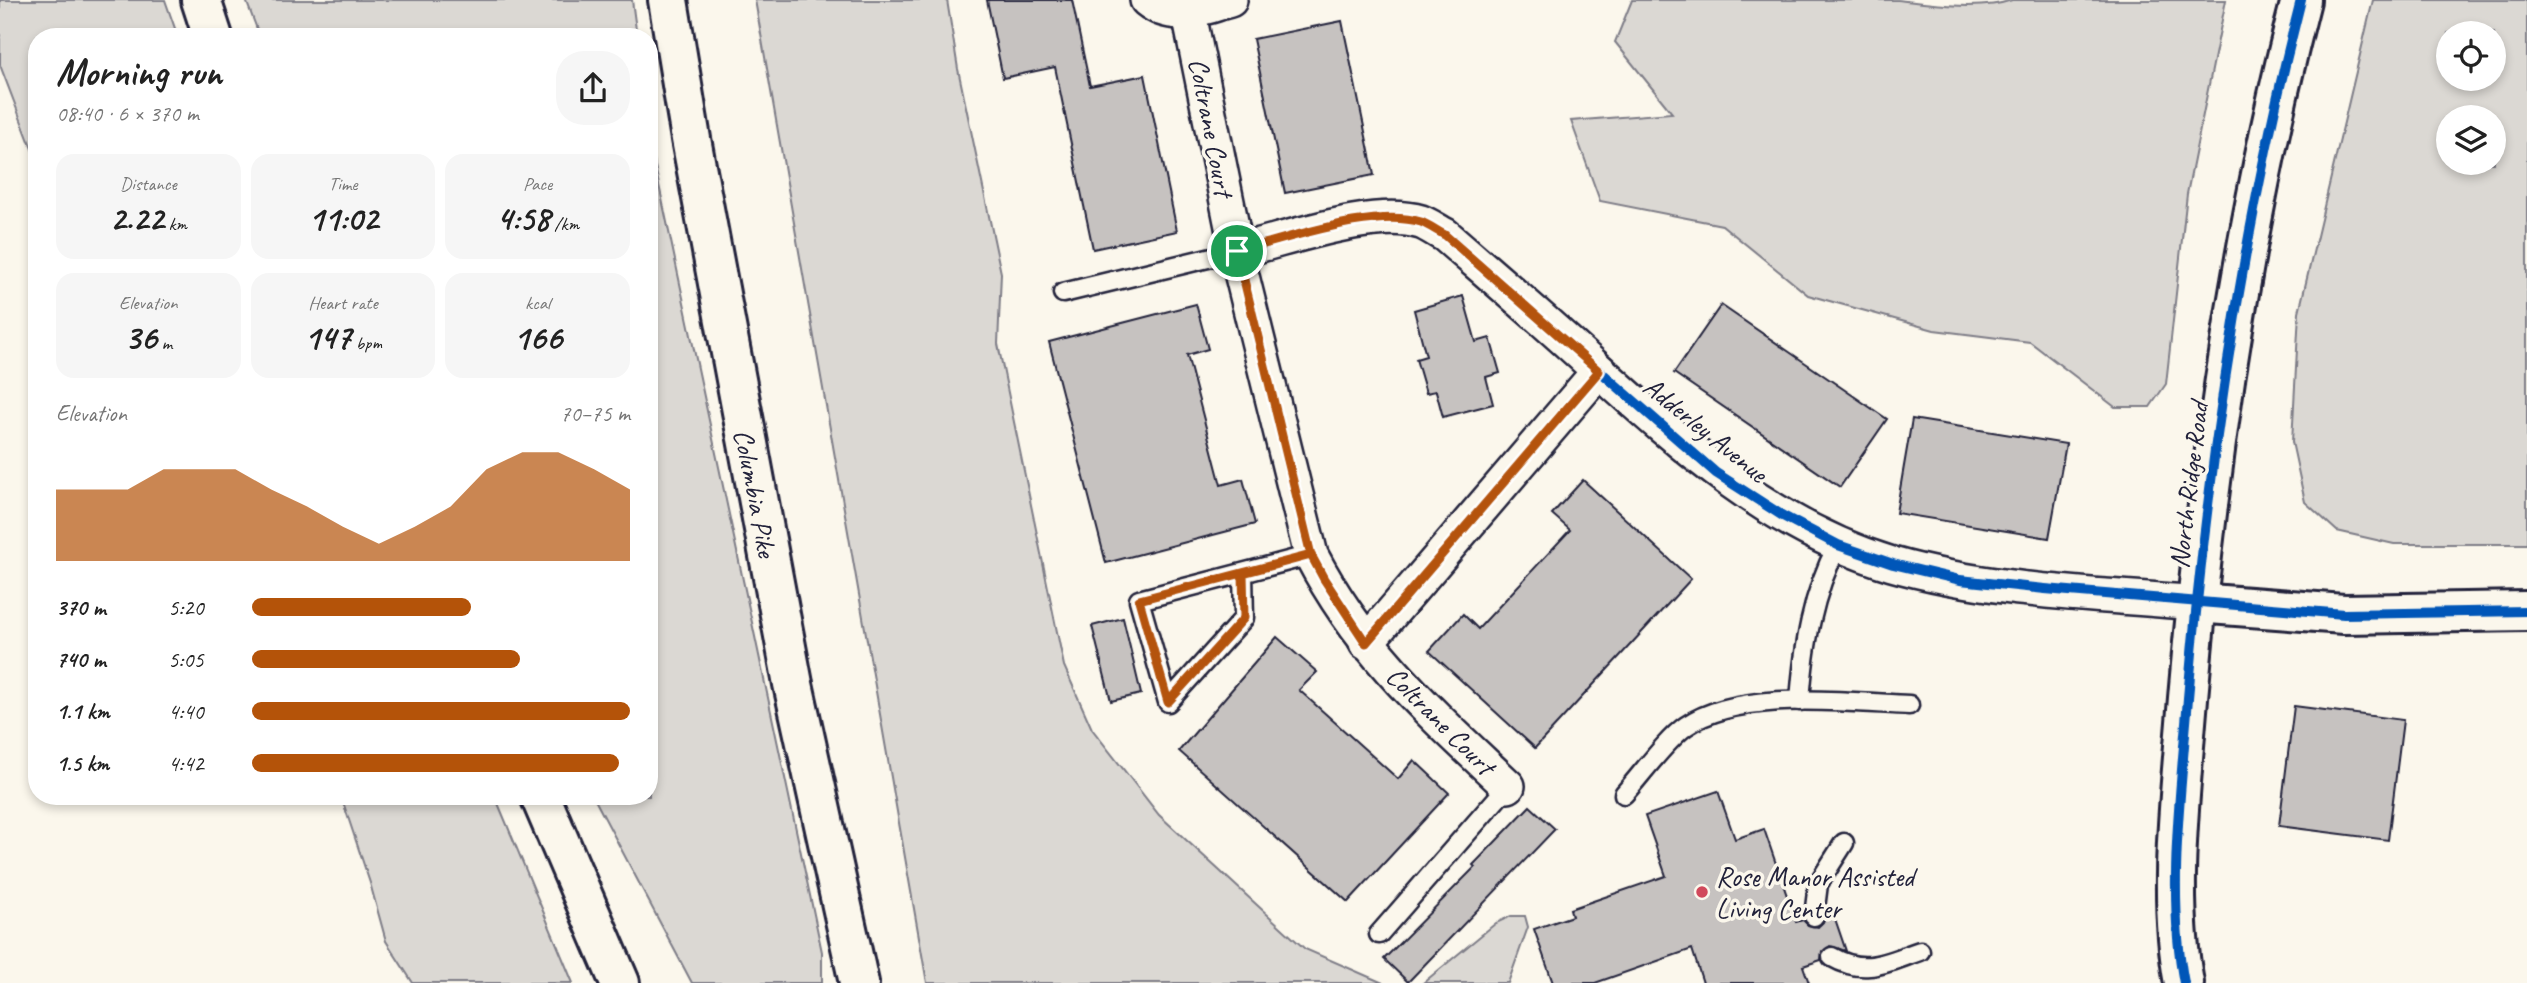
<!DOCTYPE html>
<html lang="en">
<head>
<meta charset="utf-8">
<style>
  :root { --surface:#fff; --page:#f6f6f6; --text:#222; --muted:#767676; --accent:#b45309 }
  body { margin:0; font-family:Caveat,sans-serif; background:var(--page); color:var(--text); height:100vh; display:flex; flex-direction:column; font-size:26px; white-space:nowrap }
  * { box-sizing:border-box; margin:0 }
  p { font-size:23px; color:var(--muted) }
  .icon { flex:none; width:38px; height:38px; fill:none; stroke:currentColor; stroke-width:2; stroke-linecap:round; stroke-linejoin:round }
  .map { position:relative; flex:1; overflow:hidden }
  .details { position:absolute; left:28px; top:28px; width:630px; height:777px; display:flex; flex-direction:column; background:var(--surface); border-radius:28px; box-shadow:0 4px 10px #0003 }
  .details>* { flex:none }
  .tools { position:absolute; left:2436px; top:21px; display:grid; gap:14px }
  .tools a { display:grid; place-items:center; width:70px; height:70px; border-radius:50%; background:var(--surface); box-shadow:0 4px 10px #0003; font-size:35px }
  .pin { position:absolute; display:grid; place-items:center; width:60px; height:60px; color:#fff; margin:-30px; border:4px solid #fff; border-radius:50%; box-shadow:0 2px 7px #0007 }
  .round { display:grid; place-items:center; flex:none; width:74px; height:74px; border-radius:28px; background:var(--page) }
  .summary { display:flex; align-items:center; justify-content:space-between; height:119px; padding:0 28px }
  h1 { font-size:38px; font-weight:800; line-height:52px }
  .stats { display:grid; grid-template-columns:repeat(3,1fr); gap:10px; height:119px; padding:7px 28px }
  .stats div { display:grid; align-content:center; border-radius:18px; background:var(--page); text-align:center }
  .stats b { font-size:35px; font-weight:800 }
  .stats small { font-size:19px; font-weight:400 }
  .stats p { font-size:19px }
  .chart { height:196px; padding:14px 28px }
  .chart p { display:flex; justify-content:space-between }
  .chart svg { width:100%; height:126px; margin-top:7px; fill:var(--accent); opacity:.7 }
  ul { padding:0 28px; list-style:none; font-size:23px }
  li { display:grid; grid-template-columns:112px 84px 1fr; align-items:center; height:52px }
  li i { height:18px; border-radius:9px; background:var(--accent) }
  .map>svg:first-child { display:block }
  .green { fill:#dbd8d3; stroke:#7e7d87; stroke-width:2; fill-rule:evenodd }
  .building { fill:#c6c2c0; stroke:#22223b; stroke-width:2 }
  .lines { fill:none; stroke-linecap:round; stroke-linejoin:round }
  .lane-casing { stroke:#22223b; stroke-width:23 }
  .street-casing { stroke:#22223b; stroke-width:38 }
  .secondary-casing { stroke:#22223b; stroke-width:44 }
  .highway-casing { stroke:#22223b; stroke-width:44 }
  .lane { stroke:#fbf7ec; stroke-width:18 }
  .street { stroke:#fbf7ec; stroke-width:33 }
  .secondary { stroke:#fbf7ec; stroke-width:38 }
  .highway { stroke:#fbf7ec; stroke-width:38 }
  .cycleway-casing { stroke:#fbf7ec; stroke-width:15 }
  .cycleway { stroke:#0057b8; stroke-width:10 }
  .route-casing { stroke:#fff; stroke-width:14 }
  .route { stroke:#b45309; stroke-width:9 }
  .poi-dot { fill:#d1495b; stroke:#fbf7ec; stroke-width:2.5 }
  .labels { text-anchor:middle; stroke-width:7; stroke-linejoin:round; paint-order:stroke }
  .street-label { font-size:28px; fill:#22223b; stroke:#fbf7ec }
  .poi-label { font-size:28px; fill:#22223b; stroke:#fbf7ec; text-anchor:start }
</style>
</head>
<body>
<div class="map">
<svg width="2527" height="983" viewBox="0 0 2527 983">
  <rect width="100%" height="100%" fill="#fbf7ec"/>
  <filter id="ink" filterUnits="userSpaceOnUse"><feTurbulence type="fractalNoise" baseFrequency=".0143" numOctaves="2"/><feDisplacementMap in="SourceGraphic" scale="14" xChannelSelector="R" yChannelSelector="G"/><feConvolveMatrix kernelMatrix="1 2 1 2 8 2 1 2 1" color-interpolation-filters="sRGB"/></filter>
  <g filter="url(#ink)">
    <g class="green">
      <polygon points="0,0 165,0 178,37 37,37 37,162 0,65"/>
      <polygon points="246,0 632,0 637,37 260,37"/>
      <polygon points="755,0 947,0 958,69 1001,273 998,344 1064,666 1092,729 1159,815 1305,949 1383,983 927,983"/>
      <path d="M1632,0H1898C1931,4 1981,11 2012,0H2226L2187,194L2166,384L2150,407H2115L2030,342L1934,330L1808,295L1722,225L1600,201L1571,121L1672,113L1615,42Z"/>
      <path d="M2373,0H2527V544H2394L2337,531L2305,502L2292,442L2299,312ZM2448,33H2494V79H2448ZM2448,117H2494V163H2448Z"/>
      <polygon points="649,122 655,166 822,952 822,983 692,983 593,796 649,796"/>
      <polygon points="341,796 495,796 573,983 413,983 386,941 370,883"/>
      <polygon points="1511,916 1525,916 1528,927 1508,983 1423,983 1496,923"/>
    </g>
    <g class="building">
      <polygon points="987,0 1072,0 1090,86 1145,75 1177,231 1093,249 1055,67 1003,78"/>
      <polygon points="1342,21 1374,175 1285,193 1253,39"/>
      <polygon points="1463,296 1476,342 1490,338 1500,373 1486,377 1493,404 1443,417 1436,391 1426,393 1416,359 1426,356 1414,310"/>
      <polygon points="1196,304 1208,349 1187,355 1221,485 1243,479 1255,524 1106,563 1049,342"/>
      <polygon points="1721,305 1887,419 1840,487 1674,373"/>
      <polygon points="1912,419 2066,444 2049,538 1896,513"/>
      <polygon points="1583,480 1691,579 1535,748 1429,651 1463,614 1478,629 1570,530 1552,514"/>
      <polygon points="1123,618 1141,694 1111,701 1092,626"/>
      <polygon points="1277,637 1317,672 1299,690 1398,779 1414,760 1449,793 1348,902 1179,751"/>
      <polygon points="2294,706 2403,720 2388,840 2279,826"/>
      <polygon points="1718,791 1735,839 1764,829 1796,922 1803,920 1808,925 1818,927 1823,922 1826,912 1832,910 1846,951 1830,946 1822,952 1821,960 1803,966 1809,983 1703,983 1692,949 1595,983 1553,983 1534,929 1572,916 1570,909 1666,876 1645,816"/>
      <polygon points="1530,806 1555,829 1408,982 1384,959 1475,867 1473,865"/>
    </g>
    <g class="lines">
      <defs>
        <g id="lane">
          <polyline points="1063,293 1237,251"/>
          <polyline points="1243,573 1244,618 1168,702 1139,600 1311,555"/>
          <path d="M1800,701C1804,646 1812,594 1838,545"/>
          <path d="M1624,794C1641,775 1667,739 1686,726C1739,689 1846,702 1909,705"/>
          <polyline points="1814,916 1818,884 1844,843"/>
          <polyline points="1379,934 1508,786"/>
          <path d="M1832,957C1865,976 1887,962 1920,951"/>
        </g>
        <g id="street">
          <path d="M1147,0C1174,22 1201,8 1230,0"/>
          <path d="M1189,14L1242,276L1311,555C1362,653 1430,712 1508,786"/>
          <path d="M1237,251C1286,240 1373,207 1421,222C1429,225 1437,231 1445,235C1491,275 1538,315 1584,357C1677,441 1769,527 1892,564C1990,592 2096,594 2196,603"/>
          <polyline points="1366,643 1599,371"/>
        </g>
        <g id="secondary">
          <polyline points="2196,603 2344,614 2527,611"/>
          <path d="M2184,983C2167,893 2181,790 2188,698C2208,463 2242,229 2301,0"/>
        </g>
        <g id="highway">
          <polyline points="201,0 213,37"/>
          <polyline points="668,0 691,139 793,684 859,983"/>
          <polyline points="540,796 620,983"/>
        </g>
      </defs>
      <use href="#lane" class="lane-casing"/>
      <use href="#street" class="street-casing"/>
      <use href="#secondary" class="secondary-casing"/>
      <use href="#highway" class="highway-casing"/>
      <use href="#lane" class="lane"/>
      <use href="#street" class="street"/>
      <use href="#secondary" class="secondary"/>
      <use href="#highway" class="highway"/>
      <defs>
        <g id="cycleway">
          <path d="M1237,251C1286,240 1373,207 1421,222C1429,225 1437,231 1445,235L1716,473L1783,516L1838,545L1893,564L1960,580L2045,589L2344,614L2527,611"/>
          <path d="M2184,983C2167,893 2181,790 2188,698C2208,463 2242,229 2301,0"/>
        </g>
      </defs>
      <use href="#cycleway" class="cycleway-casing"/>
      <use href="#cycleway" class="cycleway"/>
    </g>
  </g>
  <g class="lines" filter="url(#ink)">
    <defs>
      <path id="route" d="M1237,251L1311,555L1139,600L1168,702L1244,618L1243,573L1311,555L1324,579L1366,643L1599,371L1445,235C1437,231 1429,225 1421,222C1373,207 1286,240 1237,251"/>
    </defs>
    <use href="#route" class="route-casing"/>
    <use href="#route" class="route"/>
  </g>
  <circle class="poi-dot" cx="1702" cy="892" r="7"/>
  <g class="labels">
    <g class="street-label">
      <text transform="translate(1212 127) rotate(79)" y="10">Coltrane Court</text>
      <text transform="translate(1706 429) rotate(39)" y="10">Adderley Avenue</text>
      <text transform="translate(2188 485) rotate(-83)" y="10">North Ridge Road</text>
      <text transform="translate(756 493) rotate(79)" y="10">Columbia Pike</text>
      <text transform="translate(1441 720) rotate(45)" y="10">Coltrane Court</text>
    </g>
    <g class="poi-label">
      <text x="1716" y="886">Rose Manor Assisted<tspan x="1716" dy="32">Living Center</tspan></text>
    </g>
  </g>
</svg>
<div class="tools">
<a><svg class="icon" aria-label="locate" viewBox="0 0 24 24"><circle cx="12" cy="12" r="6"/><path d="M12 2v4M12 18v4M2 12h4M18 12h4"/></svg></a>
<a><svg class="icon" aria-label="layers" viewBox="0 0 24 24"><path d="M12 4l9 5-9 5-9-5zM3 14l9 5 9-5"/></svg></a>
</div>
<div class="pin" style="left:1237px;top:251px;background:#1e9e55"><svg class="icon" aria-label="arrive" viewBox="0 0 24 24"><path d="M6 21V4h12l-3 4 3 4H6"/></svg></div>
<section class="details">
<div class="summary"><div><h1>Morning run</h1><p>08:40 · 6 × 370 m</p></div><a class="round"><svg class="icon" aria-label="share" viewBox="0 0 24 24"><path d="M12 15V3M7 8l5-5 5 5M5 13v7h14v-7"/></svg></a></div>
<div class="stats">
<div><p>Distance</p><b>2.22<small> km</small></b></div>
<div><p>Time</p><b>11:02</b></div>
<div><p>Pace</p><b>4:58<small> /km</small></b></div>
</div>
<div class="stats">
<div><p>Elevation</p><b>36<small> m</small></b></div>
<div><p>Heart rate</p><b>147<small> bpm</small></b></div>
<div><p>kcal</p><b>166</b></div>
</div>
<div class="chart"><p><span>Elevation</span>70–75 m</p>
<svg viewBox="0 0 160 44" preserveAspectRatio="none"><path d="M0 44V19L10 19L20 19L30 12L40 12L50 12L60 19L70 25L80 32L90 38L100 32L110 25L120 12L130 6L140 6L150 12L160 19V44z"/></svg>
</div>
<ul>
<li><b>370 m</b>5:20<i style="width:58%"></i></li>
<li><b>740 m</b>5:05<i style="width:71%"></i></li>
<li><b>1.1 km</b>4:40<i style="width:100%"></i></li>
<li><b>1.5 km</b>4:42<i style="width:97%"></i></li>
</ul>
</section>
</div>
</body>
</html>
